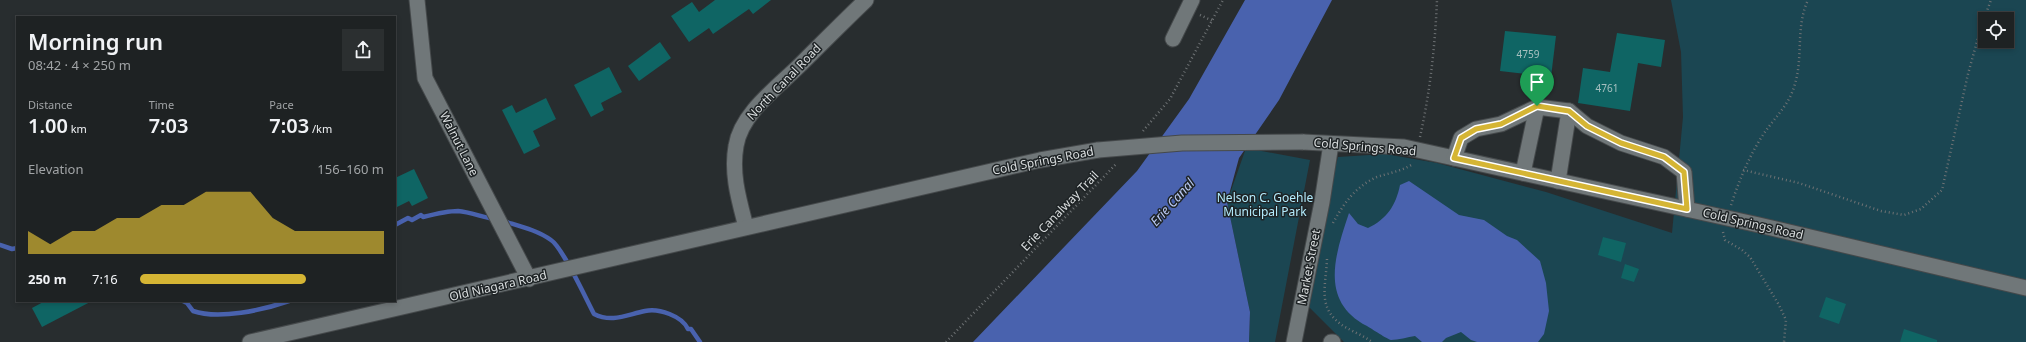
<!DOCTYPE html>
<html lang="en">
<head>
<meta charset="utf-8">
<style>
  :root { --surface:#1e2223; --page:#2b2f30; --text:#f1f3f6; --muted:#a1a4a6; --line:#3c3f41; --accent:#d5b534 }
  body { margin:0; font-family:"Noto Sans",sans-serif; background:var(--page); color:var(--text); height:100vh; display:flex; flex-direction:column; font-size:15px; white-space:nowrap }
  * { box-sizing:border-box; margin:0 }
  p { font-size:13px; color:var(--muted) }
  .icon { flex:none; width:22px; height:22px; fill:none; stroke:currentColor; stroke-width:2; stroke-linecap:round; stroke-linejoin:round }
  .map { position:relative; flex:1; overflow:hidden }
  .drawer { position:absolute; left:16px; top:16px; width:380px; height:286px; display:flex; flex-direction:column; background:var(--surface); border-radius:0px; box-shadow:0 2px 6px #0003,0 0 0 1px var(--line) }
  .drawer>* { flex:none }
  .buttons { position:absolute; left:1978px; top:12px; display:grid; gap:8px }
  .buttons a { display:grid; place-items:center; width:36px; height:36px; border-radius:0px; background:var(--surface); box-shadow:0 2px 6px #0003,0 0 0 1px var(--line); font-size:20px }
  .pin { position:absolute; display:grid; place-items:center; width:34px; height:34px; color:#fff; margin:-41px -17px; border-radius:50% 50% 50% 0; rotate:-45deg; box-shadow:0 0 4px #0007 }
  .pin .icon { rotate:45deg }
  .round { display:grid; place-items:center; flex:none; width:42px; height:42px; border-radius:0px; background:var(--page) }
  .overview { display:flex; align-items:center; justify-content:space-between; height:68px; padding:0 12px }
  h1 { font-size:22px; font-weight:600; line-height:30px }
  .figures { display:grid; grid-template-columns:repeat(3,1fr); gap:6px; height:68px; padding:4px 12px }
  .figures div { display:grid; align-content:center }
  .figures b { font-size:20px; font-weight:600 }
  .figures small { font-size:11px; font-weight:400 }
  .figures p { font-size:11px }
  .chart { height:112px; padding:8px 12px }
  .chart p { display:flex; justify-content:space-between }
  .chart svg { width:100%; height:72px; margin-top:4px; fill:var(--accent); opacity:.7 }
  ul { padding:0 12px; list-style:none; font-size:13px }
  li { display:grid; grid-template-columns:64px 48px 1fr; align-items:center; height:30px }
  li i { height:10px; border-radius:5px; background:var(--accent) }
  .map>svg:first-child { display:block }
  .green { fill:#1b4652; fill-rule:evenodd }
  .water { fill:#4962ae }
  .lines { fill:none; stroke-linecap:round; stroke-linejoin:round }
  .stream { stroke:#4962ae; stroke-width:4.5 }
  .building { fill:#0f6564 }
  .minor-casing { stroke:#45494b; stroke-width:17 }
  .path { stroke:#6e7274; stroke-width:2.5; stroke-dasharray:1 3; stroke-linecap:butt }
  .minor { stroke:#707779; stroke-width:15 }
  .minor-bridge-casing { stroke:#45494b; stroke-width:17; stroke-linecap:butt }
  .minor-bridge { stroke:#707779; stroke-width:15 }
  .route-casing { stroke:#fff; stroke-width:8 }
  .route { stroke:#d5b534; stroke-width:5 }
  .labels { text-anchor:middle; stroke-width:3; stroke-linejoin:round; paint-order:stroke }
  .number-label { font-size:10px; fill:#a7c0c0 }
  .street-label { font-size:12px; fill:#dadedf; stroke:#1e2325 }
  .park-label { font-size:12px; fill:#b3ebfc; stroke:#1e2325 }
  .water-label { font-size:13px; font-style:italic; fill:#bacaf4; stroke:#1e2325 }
</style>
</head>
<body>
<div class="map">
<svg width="2026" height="342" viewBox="0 0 2026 342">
  <rect width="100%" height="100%" fill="#282d2f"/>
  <g class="green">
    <path d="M1671,0H2026V342H1344L1302,300L1338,157L1385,154L1437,163L1546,192L1672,233L1683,117L1681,52ZM1985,19H2007V41H1985Z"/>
    <polygon points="1246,148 1310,160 1275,342 1249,342 1250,312 1227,202"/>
  </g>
  <g class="water">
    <polygon points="1245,0 1332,0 1279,100 1239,158 1227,202 1250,312 1249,342 973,342 1137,171 1189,99"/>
    <path d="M1409,181L1459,215L1484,220L1507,236L1517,240L1540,261L1546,283L1549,311L1544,334L1538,342H1477L1471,340L1461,332L1446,338L1442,342H1422L1415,336C1408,337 1398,340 1391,340C1387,339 1372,329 1367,326C1319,301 1335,255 1349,213L1358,224L1368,228C1387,219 1396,205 1400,185Z"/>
  </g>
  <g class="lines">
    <g class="stream">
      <path d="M503,221C519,226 537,230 551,240C563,248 586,299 594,314C612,323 626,315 645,311C659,308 682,316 688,329H691L700,342"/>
      <path d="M395,225L408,218L412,220L421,215L423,217C435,214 447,211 458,211C470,212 482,217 494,219"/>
      <polyline points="0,245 12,249 17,248"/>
      <path d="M183,301L187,303L193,311C219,320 263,310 289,301"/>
    </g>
  </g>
  <g class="building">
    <polygon points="715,0 771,0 753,14 749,9 713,34 709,28 689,42 671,16 692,2 699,12"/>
    <polygon points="1505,31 1556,36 1551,77 1500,71"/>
    <polygon points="1617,33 1665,40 1661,67 1638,63 1630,111 1578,103 1583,68 1610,72"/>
    <polygon points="660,42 671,58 639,81 628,66"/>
    <polygon points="609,67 622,92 601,103 604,110 591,117 574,85"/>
    <polygon points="546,98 556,119 533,131 540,146 524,154 502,110 512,105 516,113"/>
    <polygon points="414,169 428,198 412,206 409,201 395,208 395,178"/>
    <polygon points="1603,237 1626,243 1621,262 1598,255"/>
    <polygon points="1625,264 1639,269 1634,282 1621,278"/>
    <polygon points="1826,297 1846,304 1839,324 1819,317"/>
    <polygon points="45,301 92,301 42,327 32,308"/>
    <polygon points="1904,329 1937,340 1937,342 1900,342"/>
  </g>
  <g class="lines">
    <defs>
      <g id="minor">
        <polyline points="417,0 425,78 529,279"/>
        <polyline points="1173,39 1192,0"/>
        <polyline points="1303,142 1404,147 1759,225 2026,288"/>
        <polyline points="1454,158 1461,138 1476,129 1501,124 1537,107 1569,111 1587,126 1621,143 1664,157 1684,172 1687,209"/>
        <polyline points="1523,173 1537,107"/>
        <polyline points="1558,181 1569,111"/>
        <path d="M746,227C739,200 731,174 736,146C741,113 778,87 801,64C822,43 844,21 866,0"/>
        <polyline points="250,342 1040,160 1098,150"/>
        <polyline points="1294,342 1322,202 1331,144"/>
        <polyline points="1331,342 1333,342"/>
      </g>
    </defs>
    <use href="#minor" class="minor-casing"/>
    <g class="path">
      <polyline points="1200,15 1213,21"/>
      <polyline points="1143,131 1170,99 1223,0"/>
      <path d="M1420,137C1430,92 1435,47 1437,0"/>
      <polyline points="1743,170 1799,183 1881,211 1904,215 1921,209 1942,190 1968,74 1981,27 1991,0"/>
      <path d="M1731,205C1739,181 1748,159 1761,138C1772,120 1788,107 1794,87C1804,58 1795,28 1808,0"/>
      <path d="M1333,223C1344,203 1356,186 1377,177C1389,173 1402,171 1413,164"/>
      <polyline points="1723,232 1725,240 1742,250 1750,257 1779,305 1786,320 1784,342"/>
      <path d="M1327,259C1326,287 1316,309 1345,327C1354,332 1364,336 1372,342"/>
      <polyline points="946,342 1117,163"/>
    </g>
    <use href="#minor" class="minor"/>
    <defs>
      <polyline id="minor-bridge" points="1098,150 1182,143 1303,142"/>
    </defs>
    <use href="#minor-bridge" class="minor-bridge-casing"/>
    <use href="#minor-bridge" class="minor-bridge"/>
  </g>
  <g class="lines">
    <defs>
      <polygon id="route" points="1537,106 1569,111 1587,126 1621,143 1664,157 1684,172 1687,209 1454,158 1461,138 1476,129 1501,124"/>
    </defs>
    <use href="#route" class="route-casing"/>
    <use href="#route" class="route"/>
  </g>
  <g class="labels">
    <g class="number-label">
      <text x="1528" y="58">4759</text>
      <text x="1607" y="92">4761</text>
    </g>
    <g class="street-label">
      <text transform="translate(784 82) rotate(-46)" y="4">North Canal Road</text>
      <text transform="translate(459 144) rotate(63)" y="4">Walnut Lane</text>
      <text transform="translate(1365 147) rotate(5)" y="4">Cold Springs Road</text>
      <text transform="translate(1043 161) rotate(-11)" y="4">Cold Springs Road</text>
      <text transform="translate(1060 211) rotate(-46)" y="4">Erie Canalway Trail</text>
      <text transform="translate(1753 224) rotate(13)" y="4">Cold Springs Road</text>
      <text transform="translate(1309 267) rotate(-79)" y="4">Market Street</text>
      <text transform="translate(498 286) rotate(-13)" y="4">Old Niagara Road</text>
    </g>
    <g class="park-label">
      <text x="1265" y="202">Nelson C. Goehle<tspan x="1265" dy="14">Municipal Park</tspan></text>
    </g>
    <g class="water-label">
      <text transform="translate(1172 202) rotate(-48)" y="5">Erie Canal</text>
    </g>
  </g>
</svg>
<div class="buttons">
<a><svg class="icon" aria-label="locate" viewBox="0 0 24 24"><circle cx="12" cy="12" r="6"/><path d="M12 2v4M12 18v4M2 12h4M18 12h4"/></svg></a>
</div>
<div class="pin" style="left:1537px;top:106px;background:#1e9e55"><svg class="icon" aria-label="arrive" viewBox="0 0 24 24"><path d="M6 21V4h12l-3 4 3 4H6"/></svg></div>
<section class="drawer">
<div class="overview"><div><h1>Morning run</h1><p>08:42 · 4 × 250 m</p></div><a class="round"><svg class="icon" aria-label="share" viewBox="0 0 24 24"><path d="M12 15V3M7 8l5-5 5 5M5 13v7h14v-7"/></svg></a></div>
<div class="figures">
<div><p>Distance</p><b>1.00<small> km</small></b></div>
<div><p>Time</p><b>7:03</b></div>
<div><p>Pace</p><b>7:03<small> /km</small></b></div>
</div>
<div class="chart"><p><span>Elevation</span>156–160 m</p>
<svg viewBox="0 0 160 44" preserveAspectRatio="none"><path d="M0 44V30L10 38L20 30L30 30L40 22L50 22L60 14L70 14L80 6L90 6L100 6L110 22L120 30L130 30L140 30L150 30L160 30V44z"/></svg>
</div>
<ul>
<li><b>250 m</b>7:16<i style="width:68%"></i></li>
</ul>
</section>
</div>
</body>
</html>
